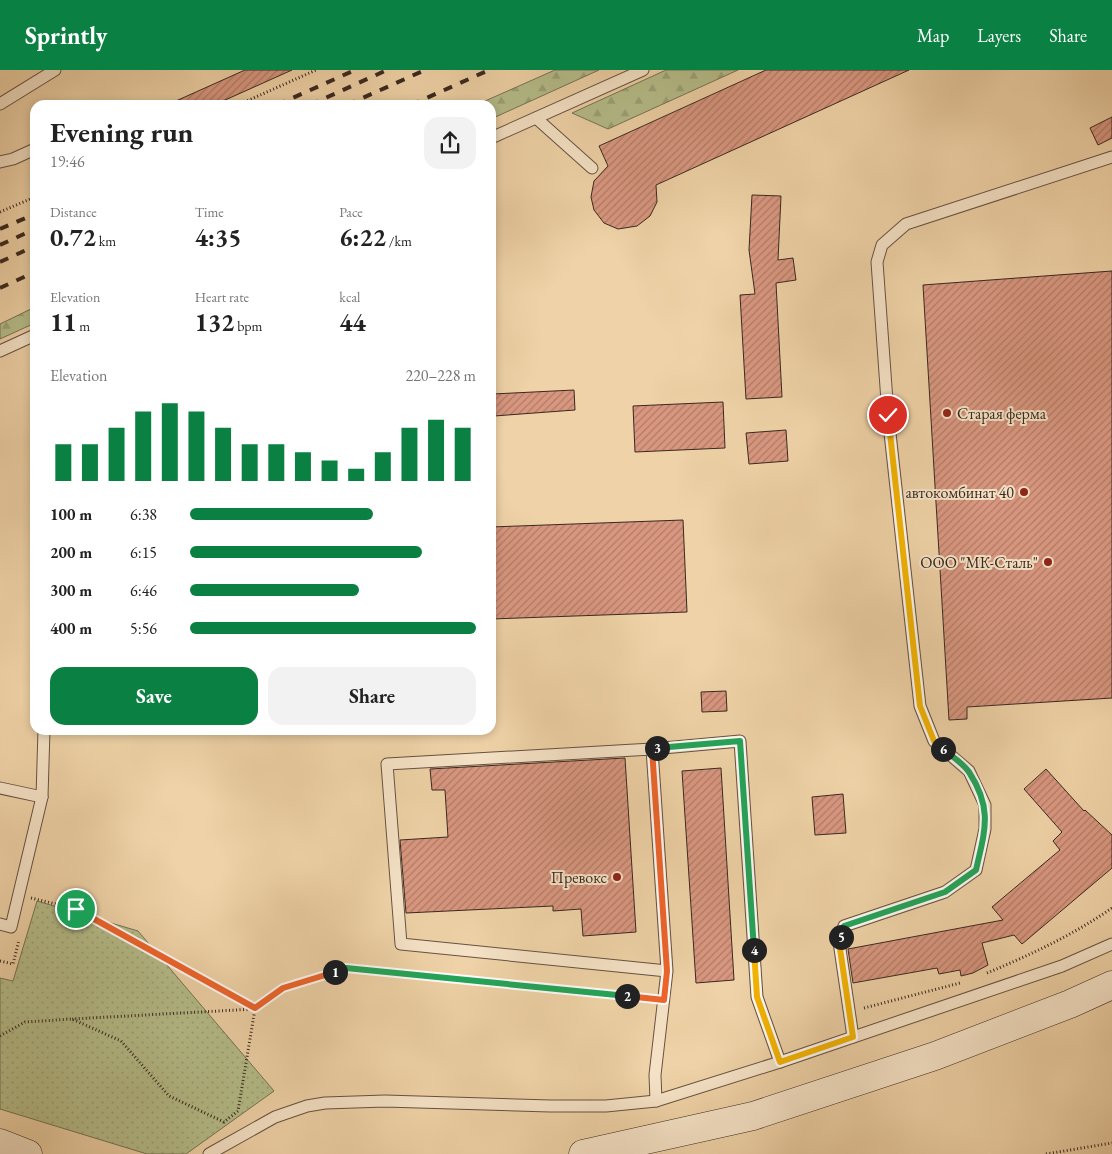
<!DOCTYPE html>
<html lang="en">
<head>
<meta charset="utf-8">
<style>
  :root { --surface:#fff; --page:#f2f2f2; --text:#222; --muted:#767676; --accent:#0b8043 }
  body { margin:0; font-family:"EB Garamond",serif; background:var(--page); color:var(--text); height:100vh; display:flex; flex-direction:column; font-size:19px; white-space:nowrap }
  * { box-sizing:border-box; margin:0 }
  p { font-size:16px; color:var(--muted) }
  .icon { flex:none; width:28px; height:28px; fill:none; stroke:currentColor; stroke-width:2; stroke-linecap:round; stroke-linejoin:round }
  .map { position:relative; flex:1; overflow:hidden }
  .panel { position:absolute; left:30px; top:30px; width:466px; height:635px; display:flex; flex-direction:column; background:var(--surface); border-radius:15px; box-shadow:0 2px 8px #0003 }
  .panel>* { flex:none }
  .pin { position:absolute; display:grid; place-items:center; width:42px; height:42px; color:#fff; margin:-21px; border:2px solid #fff; border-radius:50%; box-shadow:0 1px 5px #0007 }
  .km { position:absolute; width:25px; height:25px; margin:-12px; border-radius:50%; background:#222; color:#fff; font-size:14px; line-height:25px; text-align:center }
  .round { display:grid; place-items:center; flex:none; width:52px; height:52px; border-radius:15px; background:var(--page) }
  .overview { display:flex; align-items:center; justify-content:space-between; height:85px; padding:0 20px }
  h1 { font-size:28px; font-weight:700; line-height:38px }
  .metrics { display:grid; grid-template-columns:repeat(3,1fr); gap:8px; height:85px; padding:5px 20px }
  .metrics div { display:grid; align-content:center }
  .metrics b { font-size:25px; font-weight:700 }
  .metrics small { font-size:14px; font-weight:400 }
  .metrics p { font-size:14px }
  .chart { height:140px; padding:10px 20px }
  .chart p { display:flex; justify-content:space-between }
  .chart svg { width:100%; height:90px; margin-top:5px; stroke:var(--accent); stroke-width:6 }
  .primary-button { display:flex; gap:10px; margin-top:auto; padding:10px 20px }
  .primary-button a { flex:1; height:58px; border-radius:15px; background:var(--accent); color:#fff; font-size:20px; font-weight:700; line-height:58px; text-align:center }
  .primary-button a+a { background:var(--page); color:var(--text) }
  ul { padding:0 20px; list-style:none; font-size:16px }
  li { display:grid; grid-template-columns:80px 60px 1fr; align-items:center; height:38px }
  li i { height:12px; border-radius:6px; background:var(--accent) }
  header { display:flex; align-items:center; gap:30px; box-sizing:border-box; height:70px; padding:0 25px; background:var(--accent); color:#fff }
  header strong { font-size:24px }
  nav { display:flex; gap:28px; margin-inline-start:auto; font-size:18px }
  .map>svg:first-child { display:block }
  .grass { fill:url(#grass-dots); stroke:#777255 }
  .forest { fill:url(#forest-firs); stroke:#777255 }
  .building { fill:url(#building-hatch); stroke:#392820 }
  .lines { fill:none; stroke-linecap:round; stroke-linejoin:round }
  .lane-casing { stroke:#665242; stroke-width:13 }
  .secondary-casing { stroke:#392820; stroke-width:29 }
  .path { stroke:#392820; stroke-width:3; stroke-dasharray:1 2.5; stroke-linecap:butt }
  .lane { stroke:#f5e2c6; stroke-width:11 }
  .secondary { stroke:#f5e2c6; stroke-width:28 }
  .rail { stroke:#392820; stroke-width:4; stroke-dasharray:9 9; stroke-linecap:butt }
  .split-1-casing { stroke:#fff; stroke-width:10 }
  .split-2-casing { stroke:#fff; stroke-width:10 }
  .split-3-casing { stroke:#fff; stroke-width:10 }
  .split-4-casing { stroke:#fff; stroke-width:10 }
  .split-5-casing { stroke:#fff; stroke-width:10 }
  .split-6-casing { stroke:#fff; stroke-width:10 }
  .split-7-casing { stroke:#fff; stroke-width:10 }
  .split-1 { stroke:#f0652b; stroke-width:6 }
  .split-2 { stroke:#22a559; stroke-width:6 }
  .split-3 { stroke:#f0652b; stroke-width:6 }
  .split-4 { stroke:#22a559; stroke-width:6 }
  .split-5 { stroke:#f5b400; stroke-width:6 }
  .split-6 { stroke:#22a559; stroke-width:6 }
  .split-7 { stroke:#f5b400; stroke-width:6 }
  .poi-dot { fill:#8f2418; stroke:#f5e2c6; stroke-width:2 }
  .labels { text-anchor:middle; stroke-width:4; stroke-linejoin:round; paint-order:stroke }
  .poi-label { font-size:16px; fill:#392820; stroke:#f5e2c6; text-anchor:end }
</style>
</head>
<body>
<header>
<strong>Sprintly</strong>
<nav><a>Map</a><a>Layers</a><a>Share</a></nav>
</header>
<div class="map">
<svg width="1112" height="1084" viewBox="0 0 1112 1084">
  <defs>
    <pattern id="grass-dots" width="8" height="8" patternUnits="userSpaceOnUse" patternTransform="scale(1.25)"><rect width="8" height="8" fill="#b5bd8a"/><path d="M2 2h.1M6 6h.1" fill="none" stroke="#9ca277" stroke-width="1.8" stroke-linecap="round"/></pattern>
    <pattern id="forest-firs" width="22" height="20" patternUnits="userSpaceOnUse" patternTransform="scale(1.25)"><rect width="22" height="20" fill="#b5bd8a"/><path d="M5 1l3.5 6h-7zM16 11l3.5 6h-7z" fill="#9ca277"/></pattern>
    <pattern id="building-hatch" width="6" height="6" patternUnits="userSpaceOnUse" patternTransform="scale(1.25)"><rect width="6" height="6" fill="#d99780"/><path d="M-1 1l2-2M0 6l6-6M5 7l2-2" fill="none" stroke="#b17b68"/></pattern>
  </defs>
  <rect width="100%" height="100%" fill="#efd2a7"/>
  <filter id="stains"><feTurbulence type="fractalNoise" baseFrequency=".004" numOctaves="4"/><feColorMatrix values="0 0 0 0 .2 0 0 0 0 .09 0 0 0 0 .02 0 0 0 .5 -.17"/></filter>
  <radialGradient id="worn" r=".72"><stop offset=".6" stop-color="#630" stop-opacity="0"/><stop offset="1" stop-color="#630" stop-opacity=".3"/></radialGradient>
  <polygon class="grass" points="37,831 138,861 274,1021 186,1084 147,1084 0,1039 0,908 13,911"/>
  <g class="forest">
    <polygon points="555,0 599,0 491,49 491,35 476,35"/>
    <polygon points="666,0 738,0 608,59 572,43"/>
    <polygon points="35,237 35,253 0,269 0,254"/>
  </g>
  <g class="building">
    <polygon points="245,0 292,0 214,35 167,35"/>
    <polygon points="766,0 909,0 656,115 657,132 650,146 637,156 618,159 604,153 594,140 591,127 594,111 608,96 599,76"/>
    <polygon points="1112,47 1112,68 1098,75 1090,58"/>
    <polygon points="752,125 781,126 778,190 793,188 796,210 776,213 782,327 746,329 740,225 755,224 749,180"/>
    <polygon points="1112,201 1112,628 967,637 967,649 949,650 923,215"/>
    <polygon points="574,320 575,340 494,346 493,324"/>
    <polygon points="723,332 725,378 635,382 633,336"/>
    <polygon points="786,360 788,391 749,394 746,363"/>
    <polygon points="683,450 687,542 491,549 491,457"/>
    <polygon points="726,621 727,641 702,642 701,622"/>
    <polygon points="625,688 636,862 583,866 581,839 553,841 553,836 406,843 400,770 448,767 445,720 432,720 430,699"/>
    <polygon points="721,698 734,910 696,913 682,701"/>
    <polygon points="1046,699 1084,741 1085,740 1112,765 1112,798 1022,874 1014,865 982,873 988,895 973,903 961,906 960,900 939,904 937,898 853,913 848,879 1003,850 992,837 1060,780 1053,771 1062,762 1024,719"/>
    <polygon points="843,724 846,763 815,765 812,727"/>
  </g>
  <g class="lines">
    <defs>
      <g id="lane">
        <polyline points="0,34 55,0"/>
        <polyline points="536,48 592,98"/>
        <polyline points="491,68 643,0"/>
        <polyline points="0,92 13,89 35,79"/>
        <polyline points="0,281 35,265"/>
        <polyline points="652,679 740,671 757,927 780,992"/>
        <polyline points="0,718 42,727 44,660"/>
        <polyline points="0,854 11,857 42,727"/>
        <polyline points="853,967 839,872 844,856 945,822 976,800 985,759 985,735 969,701 934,671 920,636 888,345 877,192 882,175 906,154 1112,87"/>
        <polyline points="656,1031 655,1005 667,901 652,679 387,694 401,874 667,901"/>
        <polyline points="209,1084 275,1047 307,1036 325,1033 385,1031 550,1036 606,1036 656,1031 780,992 1062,896 1112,874"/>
      </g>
      <g id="secondary">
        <polyline points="0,1073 28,1084"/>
        <polyline points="583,1084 753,1046 935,986 1070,934 1112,915"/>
      </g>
    </defs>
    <use href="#lane" class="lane-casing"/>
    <use href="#secondary" class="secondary-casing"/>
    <g class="path">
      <polyline points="238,35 316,0"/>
      <polyline points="0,142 35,127"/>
      <polyline points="31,828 76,839 255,939 283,918 347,898 649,928"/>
      <polyline points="0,891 13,894 19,870"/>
      <path d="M987,903C1030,885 1073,865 1112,838"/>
      <polyline points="864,938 960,913"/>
      <polyline points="0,966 25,952 72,949 121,971 169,1026 224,1052 238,1041 255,939 72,949"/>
      <polyline points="1046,1084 1112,1073"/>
    </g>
    <use href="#lane" class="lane"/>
    <use href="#secondary" class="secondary"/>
    <g class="rail">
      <polyline points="277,35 355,0"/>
      <polyline points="310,35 387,0"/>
      <polyline points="347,35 425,0"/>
      <polyline points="411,35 489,0"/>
      <polyline points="0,159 35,144"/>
      <polyline points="0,175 35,159"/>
      <polyline points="0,192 35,176"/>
      <polyline points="0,218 35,202"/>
    </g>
  </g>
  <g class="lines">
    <defs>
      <polyline id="split-1" points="76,839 255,938 283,918 335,902"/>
      <polyline id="split-2" points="335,902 346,898 627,926"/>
      <polyline id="split-3" points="627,926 664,930 667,901 652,679 657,678"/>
      <polyline id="split-4" points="657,678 740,671 754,880"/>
      <polyline id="split-5" points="754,880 757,927 780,992 853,967 839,872 841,867"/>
      <path id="split-6" d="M841,867L844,856L945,822L976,800C985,760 993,739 969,702C963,693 951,686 943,679"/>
      <polyline id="split-7" points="888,345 920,636 934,671 943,679"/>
    </defs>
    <use href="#split-1" class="split-1-casing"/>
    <use href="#split-2" class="split-2-casing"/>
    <use href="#split-3" class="split-3-casing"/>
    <use href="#split-4" class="split-4-casing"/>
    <use href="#split-5" class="split-5-casing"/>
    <use href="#split-6" class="split-6-casing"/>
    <use href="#split-7" class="split-7-casing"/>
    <use href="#split-1" class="split-1"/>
    <use href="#split-2" class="split-2"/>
    <use href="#split-3" class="split-3"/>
    <use href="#split-4" class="split-4"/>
    <use href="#split-5" class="split-5"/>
    <use href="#split-6" class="split-6"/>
    <use href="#split-7" class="split-7"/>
  </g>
  <g class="poi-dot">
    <circle cx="947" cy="343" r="5"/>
    <circle cx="1024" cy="422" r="5"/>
    <circle cx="1048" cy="492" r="5"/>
    <circle cx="617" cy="807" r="5"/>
  </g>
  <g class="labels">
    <g class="poi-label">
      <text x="957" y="349" text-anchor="start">Старая ферма</text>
      <text x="1014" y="428">автокомбинат 40</text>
      <text x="1038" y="498">ООО "МК-Сталь"</text>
      <text x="607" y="813">Превокс</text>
    </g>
  </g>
  <rect width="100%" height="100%" filter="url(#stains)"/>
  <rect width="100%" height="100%" fill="url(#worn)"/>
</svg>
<div class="pin" style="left:76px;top:839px;background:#1e9e55"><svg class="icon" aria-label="arrive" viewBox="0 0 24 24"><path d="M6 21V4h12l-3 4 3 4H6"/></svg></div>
<div class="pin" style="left:888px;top:345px;background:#d93025"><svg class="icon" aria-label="check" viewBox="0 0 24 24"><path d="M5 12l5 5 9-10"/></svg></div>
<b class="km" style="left:335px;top:902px">1</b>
<b class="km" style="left:627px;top:926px">2</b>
<b class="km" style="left:657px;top:678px">3</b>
<b class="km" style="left:754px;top:880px">4</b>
<b class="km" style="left:841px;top:867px">5</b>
<b class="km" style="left:943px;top:679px">6</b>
<section class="panel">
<div class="overview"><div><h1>Evening run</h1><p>19:46</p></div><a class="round"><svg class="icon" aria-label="share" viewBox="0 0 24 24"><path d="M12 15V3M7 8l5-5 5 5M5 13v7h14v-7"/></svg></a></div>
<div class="metrics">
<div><p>Distance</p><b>0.72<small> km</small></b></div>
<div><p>Time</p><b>4:35</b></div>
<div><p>Pace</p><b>6:22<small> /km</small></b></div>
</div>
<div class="metrics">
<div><p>Elevation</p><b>11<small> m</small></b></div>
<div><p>Heart rate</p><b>132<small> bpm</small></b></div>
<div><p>kcal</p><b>44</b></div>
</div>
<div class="chart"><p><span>Elevation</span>220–228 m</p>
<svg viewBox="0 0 160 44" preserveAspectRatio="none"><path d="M5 44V26M15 44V26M25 44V18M35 44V10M45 44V6M55 44V10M65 44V18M75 44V26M85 44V26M95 44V30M105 44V34M115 44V38M125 44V30M135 44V18M145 44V14M155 44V18"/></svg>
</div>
<ul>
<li><b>100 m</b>6:38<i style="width:64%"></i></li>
<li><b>200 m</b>6:15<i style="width:81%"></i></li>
<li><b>300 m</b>6:46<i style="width:59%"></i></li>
<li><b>400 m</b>5:56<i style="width:100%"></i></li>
</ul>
<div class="primary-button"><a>Save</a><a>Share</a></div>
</section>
</div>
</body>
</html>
